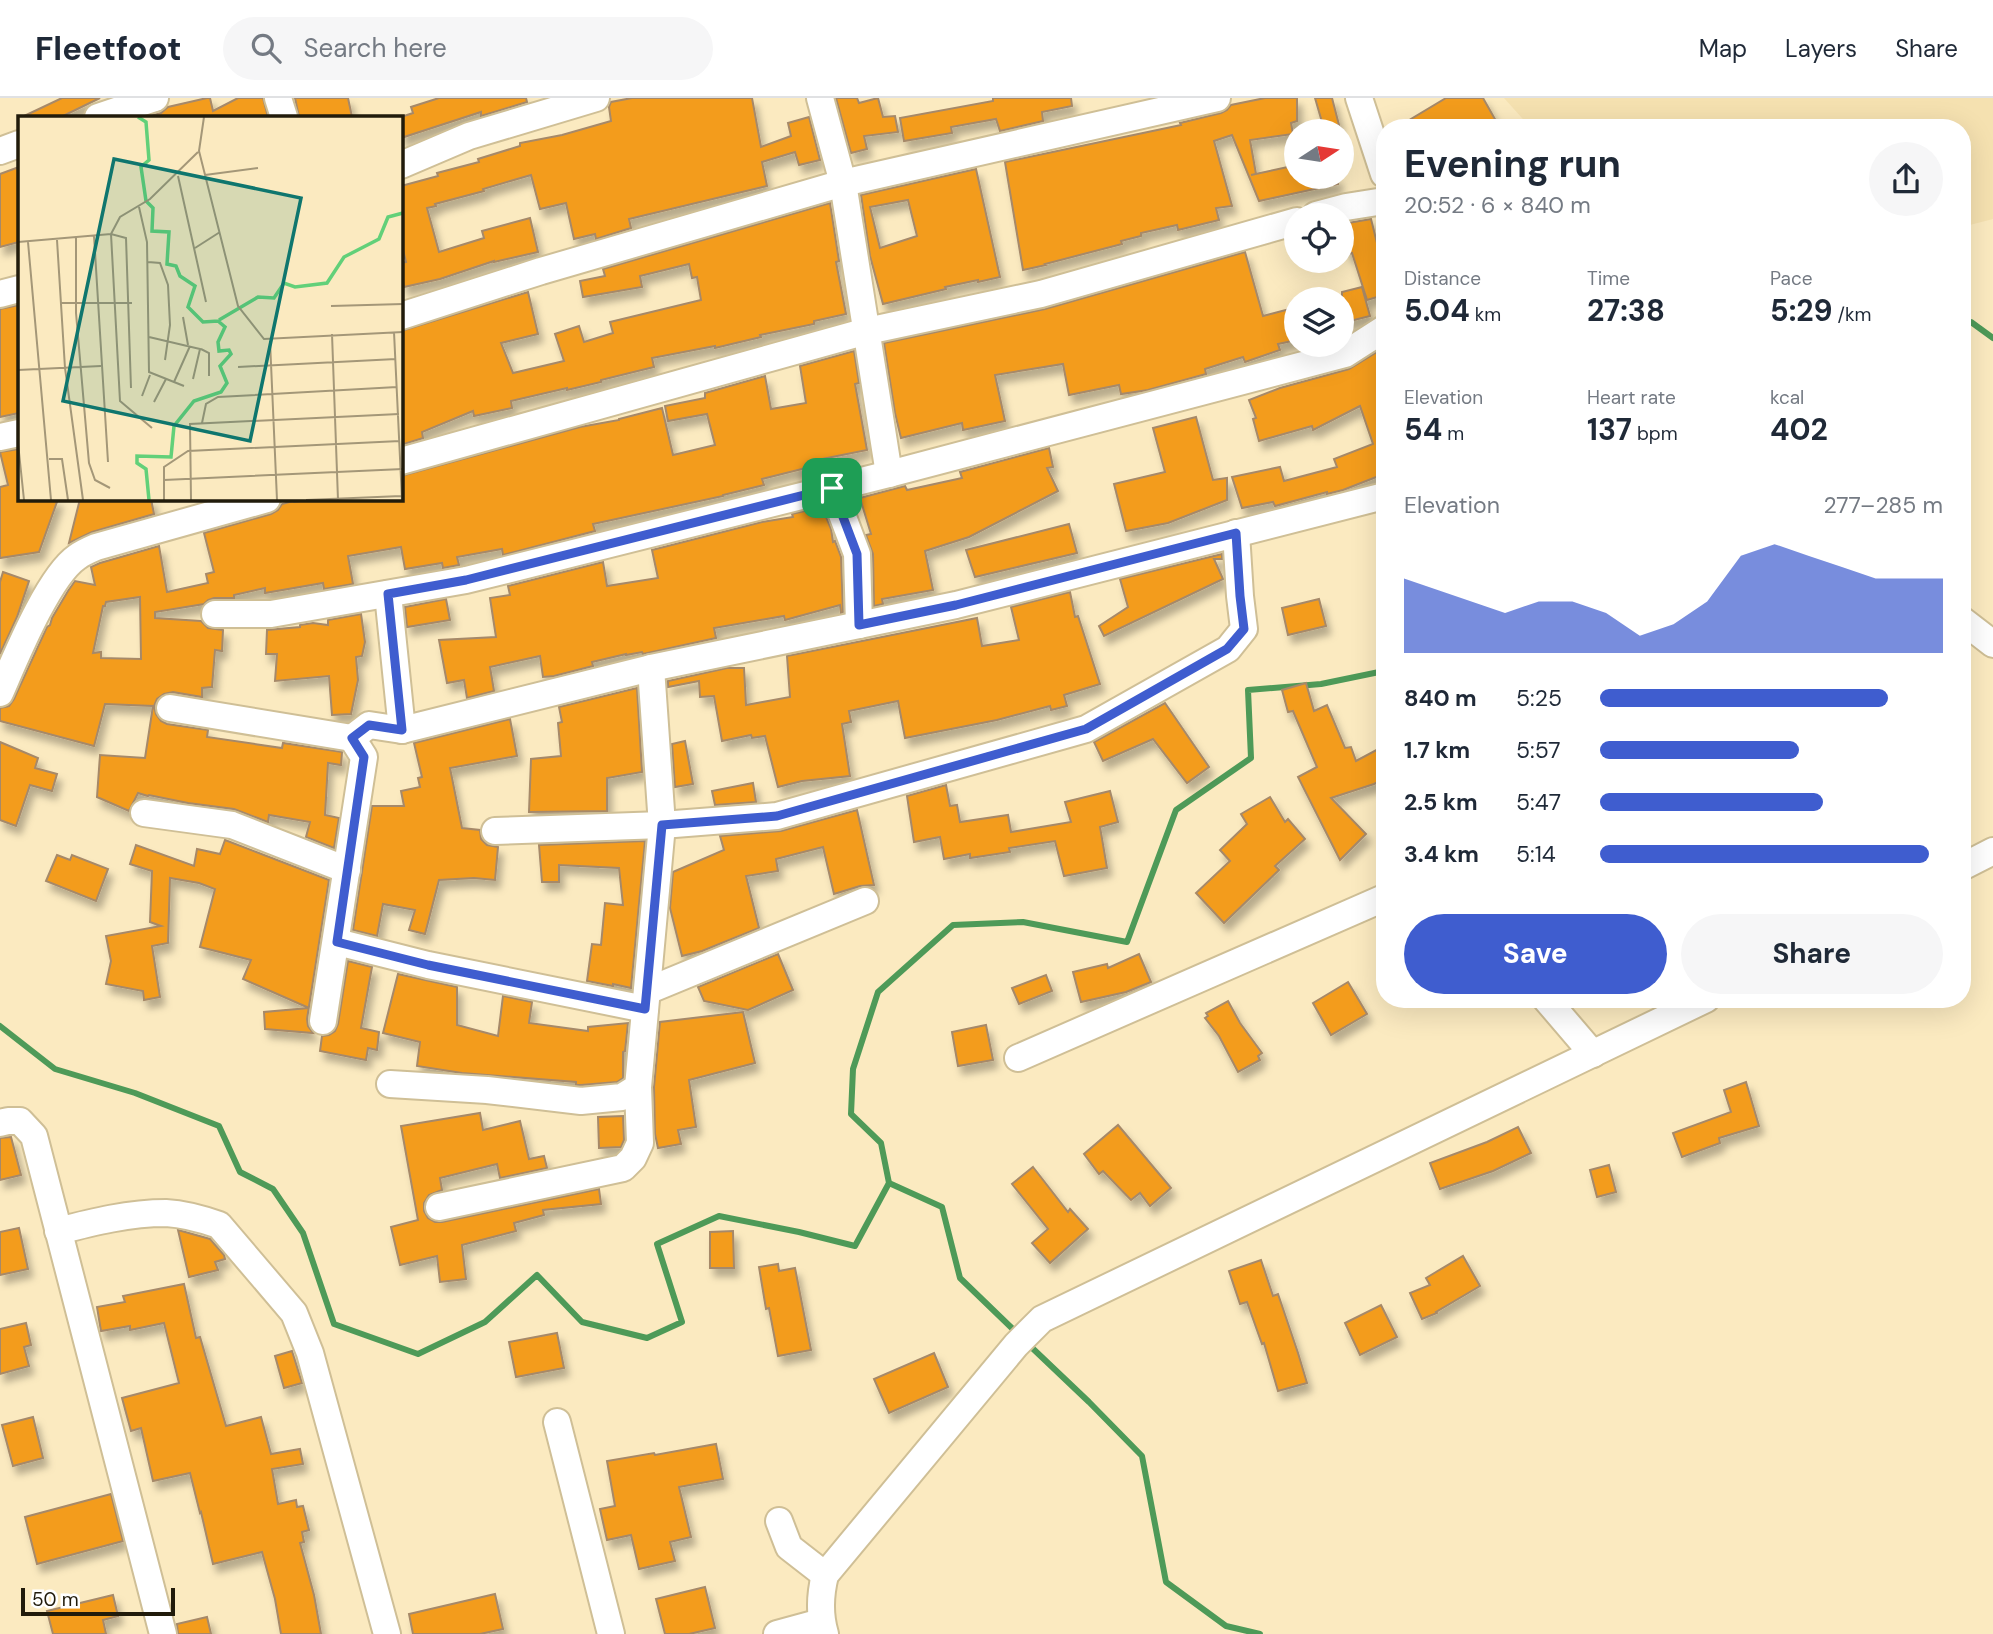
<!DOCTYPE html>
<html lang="en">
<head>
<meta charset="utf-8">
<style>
  :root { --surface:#fff; --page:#f6f6f7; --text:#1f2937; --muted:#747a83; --line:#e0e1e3; --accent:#3f5dcf }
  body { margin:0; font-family:"DM Sans",sans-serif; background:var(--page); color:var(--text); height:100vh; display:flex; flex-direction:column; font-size:26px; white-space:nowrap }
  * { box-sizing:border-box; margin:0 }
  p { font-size:23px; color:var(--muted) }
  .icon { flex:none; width:38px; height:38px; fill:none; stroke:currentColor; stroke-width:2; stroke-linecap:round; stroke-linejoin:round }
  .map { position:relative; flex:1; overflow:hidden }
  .side { position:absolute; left:1376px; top:21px; width:595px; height:889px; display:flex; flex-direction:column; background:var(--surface); border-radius:28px; box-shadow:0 7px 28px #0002 }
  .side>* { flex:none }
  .needle { width:46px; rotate:78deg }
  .tools { position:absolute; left:1284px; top:21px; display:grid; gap:14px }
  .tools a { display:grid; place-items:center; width:70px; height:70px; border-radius:50%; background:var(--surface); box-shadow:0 7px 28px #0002; font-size:35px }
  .scale { position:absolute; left:21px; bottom:18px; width:154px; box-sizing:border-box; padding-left:7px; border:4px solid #211b0b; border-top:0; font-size:19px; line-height:24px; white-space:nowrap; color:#211b0b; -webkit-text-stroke:5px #fff; paint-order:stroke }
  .pin { position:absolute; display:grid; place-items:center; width:60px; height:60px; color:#fff; margin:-30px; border-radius:14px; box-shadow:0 4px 10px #0006 }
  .round { display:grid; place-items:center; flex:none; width:74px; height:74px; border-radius:37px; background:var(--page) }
  .summary { display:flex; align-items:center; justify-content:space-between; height:119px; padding:0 28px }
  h1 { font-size:38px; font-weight:700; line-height:52px }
  .figures { display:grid; grid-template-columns:repeat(3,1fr); gap:10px; height:119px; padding:7px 28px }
  .figures div { display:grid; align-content:center }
  .figures b { font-size:30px; font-weight:700 }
  .figures small { font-size:19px; font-weight:400 }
  .figures p { font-size:19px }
  .chart { height:196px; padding:14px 28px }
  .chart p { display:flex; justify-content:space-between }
  .chart svg { width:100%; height:126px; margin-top:7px; fill:var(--accent); opacity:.7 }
  .button { display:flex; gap:14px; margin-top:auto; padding:14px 28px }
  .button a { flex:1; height:80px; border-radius:42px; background:var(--accent); color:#fff; font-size:28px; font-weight:700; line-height:80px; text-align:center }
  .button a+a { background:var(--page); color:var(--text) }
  ul { padding:0 28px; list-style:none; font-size:23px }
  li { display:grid; grid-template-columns:112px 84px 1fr; align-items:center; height:52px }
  li i { height:18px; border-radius:9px; background:var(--accent) }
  header { display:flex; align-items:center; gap:42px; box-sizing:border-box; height:98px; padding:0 35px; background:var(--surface); border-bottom:2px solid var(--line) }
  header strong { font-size:33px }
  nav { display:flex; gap:38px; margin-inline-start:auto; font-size:24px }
  .search { width:490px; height:63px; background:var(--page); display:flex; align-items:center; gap:18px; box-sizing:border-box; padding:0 24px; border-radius:38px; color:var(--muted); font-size:26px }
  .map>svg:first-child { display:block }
  .built { fill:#f5e1b0 }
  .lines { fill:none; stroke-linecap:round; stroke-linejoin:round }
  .stream { stroke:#4e9a58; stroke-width:6 }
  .building { fill:#f39c1f; stroke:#a68969; stroke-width:2; fill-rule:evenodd; filter:url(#shadow) }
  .minor-casing { stroke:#cfbf96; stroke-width:30 }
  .minor { stroke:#fff; stroke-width:26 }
  .route-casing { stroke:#fff; stroke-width:14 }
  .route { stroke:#3f5dcf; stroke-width:9 }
  .inset-river { fill:none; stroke:#62d079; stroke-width:3.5 }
  .inset-road { fill:none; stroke:#a49778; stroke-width:2 }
  .view { fill:#0f766e; fill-opacity:0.15; stroke:#0f766e; stroke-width:3.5 }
  .inset-edge { fill:none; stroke:#211b0b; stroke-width:3.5 }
</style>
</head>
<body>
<header>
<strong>Fleetfoot</strong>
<div class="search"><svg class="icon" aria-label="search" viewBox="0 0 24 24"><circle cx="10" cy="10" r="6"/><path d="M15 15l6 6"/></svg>Search here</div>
<nav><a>Map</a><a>Layers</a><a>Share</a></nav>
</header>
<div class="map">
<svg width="1993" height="1536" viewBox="0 0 1993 1536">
  <defs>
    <filter id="shadow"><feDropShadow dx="4.5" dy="8" stdDeviation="3.5" flood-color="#0004"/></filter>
  </defs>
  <rect width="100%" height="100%" fill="#fbeac0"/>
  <polygon class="built" points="1504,0 1993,0 1993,121 1962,129 1962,30 1531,30"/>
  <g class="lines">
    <g class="stream">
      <polyline points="1962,230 1971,224 1993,240"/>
      <polyline points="0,928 55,971 135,995 219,1028 240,1074 273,1091 303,1135 334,1226 418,1256 485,1224 537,1177 582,1224 647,1240 682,1224 657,1146 719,1118 799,1134 855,1148 889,1085 881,1045 851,1016 853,971 878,894 953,827 1023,824 1127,844 1176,712 1251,660 1248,592 1321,586 1384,573"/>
      <polyline points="889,1085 942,1109 960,1180 1018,1236"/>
      <polyline points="1028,1246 1089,1304 1142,1358 1166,1484 1226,1528 1260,1536"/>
    </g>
  </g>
  <g class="building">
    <polygon points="62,0 100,0 61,19 22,19"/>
    <polygon points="207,0 210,0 213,13 238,0 263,0 268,19 153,19 153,17 161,15 168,9"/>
    <polygon points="295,0 348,0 352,19 299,19"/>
    <polygon points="439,0 526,0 527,4 481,18 481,14 401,40 401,19 413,15 411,9"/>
    <polygon points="632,0 752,0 761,49 791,38 788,25 809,19 820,62 799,67 795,54 762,64 767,88 629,121 631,130 596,141 595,136 574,141 566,105 540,111 531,77 483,91 484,93 435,106 436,108 427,110 439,154 484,140 482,133 530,120 538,154 494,164 494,163 440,181 404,189 401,175 401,165 406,164 401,144 401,88 438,78 437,75 479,64 478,61 520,48 520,45 562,37 611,23 609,9 611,4"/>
    <polygon points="836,0 857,0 859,5 878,0 883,19 895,18 898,34 864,38 867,51 851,55"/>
    <polygon points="993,0 1071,0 1072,8 1042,14 1043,23 1000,33 996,21 951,29 952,35 904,43 900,20 993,3"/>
    <polygon points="1265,0 1297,0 1297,23 1291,25 1293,36 1250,42 1256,76 1251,77 1297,67 1297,79 1337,79 1338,86 1259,103 1232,37 1214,43 1232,108 1216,110 1219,122 1178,132 1177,127 1141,135 1141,138 1121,143 1122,146 1045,166 1046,167 1023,172 1005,64 1181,27 1180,25 1221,15 1227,12 1231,7"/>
    <polygon points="1315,0 1332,0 1339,27 1324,31"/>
    <polygon points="1446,0 1483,0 1500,30 1396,30"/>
    <polygon points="19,69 19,144 0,149 0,76"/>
    <path d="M976,71L1000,179L978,184V182L945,189L946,191L883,206L870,158L861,97ZM908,102L917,138L880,150L870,109Z"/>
    <polygon points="830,105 839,163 836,164 846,216 814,223 814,226 760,237 761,239 715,250 715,248 652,260 654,269 601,282 601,284 567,292 567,290 511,303 512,310 474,318 473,313 422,334 423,340 401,347 401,233 528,194 538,236 501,245 513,275 564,263 555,236 579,228 584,244 613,235 610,224 701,202 697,179 692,180 689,166 640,178 642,189 583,199 580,183 605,178 603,171"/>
    <polygon points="1371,121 1380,157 1384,156 1384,197 1367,202 1352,155 1348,156 1342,134 1342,126"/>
    <polygon points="1245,154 1263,218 1297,209 1297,242 1278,246 1280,252 1245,264 1243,259 1205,271 1206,276 1148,292 1121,296 1119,287 1069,297 1063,266 995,277 1005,323 963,332 962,325 901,340 895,315 884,245 1045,211"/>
    <polygon points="1362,189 1370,218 1342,225 1342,194"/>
    <polygon points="19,207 19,315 0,319 0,211"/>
    <polygon points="1382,251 1384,256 1384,376 1343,392 1327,396 1327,394 1275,408 1273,404 1242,410 1232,379 1280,369 1284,383 1337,369 1334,361 1373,346 1360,308 1313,332 1312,328 1259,343 1253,321 1256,320 1249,302 1280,290 1349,271"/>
    <path d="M854,253L859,285L855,286L867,352L817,362L818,367L762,381L764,387L723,397V398L593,426L595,433L503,457L502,451L457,459L459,467L443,470L442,465L405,471L401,449L348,458L353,486L324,491L323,485L265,495V490L234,497V500H214L208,502L204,506L155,514V520L201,523L208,530L223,532L222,553L215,552L212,589L202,590V599L173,594L164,596L157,601L154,608L156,616L161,623L167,626L208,632L207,639L282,650L283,645L342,654L341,667L328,665L325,717L339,720L334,750L306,739L310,724L269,717L268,724L234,711L188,705L149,697L148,698L138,695L129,713L97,699L100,657L145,660L153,608L105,606L94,648L0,623V610L9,608L14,601L47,529L50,527L52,520L68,493L75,483L95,487L91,469L100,465L159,448L167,494L208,485L206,476L214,474L204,435L271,416L278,412L282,406L293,403L294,404L314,401H401V378L580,329L619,322V321L662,310L673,357L715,347L707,316L668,323L665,308L705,300V295L765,278L771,311L806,305L800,268ZM140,499L141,561L101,560V554L93,555L103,508H105L106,504Z"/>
    <polygon points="1196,319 1213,382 1227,380 1227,402 1168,425 1126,433 1114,386 1165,374 1153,330"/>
    <polygon points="1049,350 1053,369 1047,370 1058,393 969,439 925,453 933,492 882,501 883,506 874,508 873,456 866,437 871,436 860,400 905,388 907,392 962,380 960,374"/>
    <polygon points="19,351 19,401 58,401 39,454 0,460 0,389 8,387 0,354"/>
    <polygon points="80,401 151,401 154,416 92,434 69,445"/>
    <polygon points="822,409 831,431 833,444 835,443 841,459 843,514 841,515 840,507 785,522 784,518 714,530 716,540 643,556 642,554 626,557 626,556 592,564 593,568 554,578 543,579 540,558 490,569 494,593 467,600 464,582 447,585 439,542 496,539 490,500 510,497 508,488 603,464 607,488 658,480 652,452 762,424 793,419 792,416"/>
    <polygon points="1069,426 1077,455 975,479 966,452"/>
    <polygon points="1222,456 1222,461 1214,461 1223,481 1104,538 1099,528 1128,509 1120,481"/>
    <polygon points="3,474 29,483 17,519 0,556 0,484"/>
    <polygon points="1070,494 1075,519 1078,518 1100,586 1064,597 1067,608 1051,612 1050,608 997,622 905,640 898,603 849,613 851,624 842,626 850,678 802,683 778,689 765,638 752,640 751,637 722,643 714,598 700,599 699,583 668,589 668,583 727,570 744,570 746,607 790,599 787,558 977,520 982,548 1019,542 1011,509"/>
    <polygon points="446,501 450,522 407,529 405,509"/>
    <polygon points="1319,501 1326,528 1288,537 1282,510"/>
    <polygon points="361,516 365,544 362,558 356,559 358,582 351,616 332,617 329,578 275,583 277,556 266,556 267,532 300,529 300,527 313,525 328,527 328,522"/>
    <polygon points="1306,585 1314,613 1327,607 1345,650 1351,649 1356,663 1384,648 1384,681 1374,686 1331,700 1366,736 1340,762 1298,679 1317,669 1293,613 1288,614 1282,592"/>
    <polygon points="637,590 642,674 607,680 607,713 529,714 531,661 561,658 558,625 562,624 559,609"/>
    <polygon points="1165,605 1209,669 1187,685 1153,641 1103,663 1094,644"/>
    <polygon points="510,621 517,658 450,670 462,730 480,732 481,741 487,747 498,749 495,782 474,780 439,782 425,836 409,832 415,812 383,806 377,838 353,832 372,708 404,708 401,693 420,689 418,680 422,679 414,645"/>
    <polygon points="685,643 693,686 675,689 672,646"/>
    <polygon points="0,644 38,660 35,670 57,676 52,693 30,687 16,728 0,722"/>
    <polygon points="753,685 756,704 715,707 712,693"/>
    <polygon points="946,687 950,708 957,707 960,724 1008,717 1011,734 1071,724 1065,704 1110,693 1118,724 1100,729 1107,770 1064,778 1055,743 1009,750 1010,754 970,760 970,756 944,761 940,739 914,744 907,698"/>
    <polygon points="1270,699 1285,724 1288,721 1305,741 1275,768 1279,772 1224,825 1196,795 1230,763 1220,752 1247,726 1241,716"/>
    <polygon points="857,712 874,787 860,788 834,796 823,749 776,761 778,773 746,778 759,830 702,853 682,858 670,810 673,774 724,752 720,738 781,733"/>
    <polygon points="225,742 329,782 307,921 308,928 313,935 265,931 264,914 309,910 243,881 251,862 200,849 215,791 199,785 170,780 168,845 152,848 160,899 144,902 143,893 106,886 111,863 106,838 161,828 150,824 152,773 130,766 136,747 194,768 197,751 220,756"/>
    <polygon points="645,743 631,890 613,886 613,888 587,883 592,846 601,847 605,805 623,807 619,770 559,767 559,784 542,784 539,747"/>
    <polygon points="57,757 70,762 72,757 108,771 96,803 46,783"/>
    <polygon points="778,856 793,892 748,912 704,903 698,889"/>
    <polygon points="1139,856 1151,884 1126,894 1081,904 1073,874 1107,866 1108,870"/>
    <polygon points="348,863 372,869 361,930 379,934 377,952 368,950 366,962 320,953 322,938 329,937 335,933 338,926"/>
    <polygon points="398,876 457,889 457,927 498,938 503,898 532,904 529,925 588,933 588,929 628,925 625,953 623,954 623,980 617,984 581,987 576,987 576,984 462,975 417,968 420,944 383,935"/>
    <polygon points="1046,877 1052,893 1019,906 1012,890"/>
    <polygon points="1348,884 1367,916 1331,937 1313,905"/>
    <polygon points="1228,903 1240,925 1262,955 1258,958 1260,962 1238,974 1219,938 1205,920 1208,918 1206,915"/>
    <polygon points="743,914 755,965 689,982 696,1029 678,1032 681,1046 658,1050 655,1036 654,989 660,924"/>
    <polygon points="986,927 993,962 958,968 952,934"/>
    <polygon points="1746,984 1759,1028 1719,1040 1720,1045 1682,1059 1673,1035 1731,1014 1724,992"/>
    <polygon points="480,1015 483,1032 520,1023 529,1061 544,1058 547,1070 500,1080 497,1066 440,1080 442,1092 429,1097 424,1105 424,1113 428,1120 435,1124 442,1124 599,1091 601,1106 543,1112 544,1117 514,1125 516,1133 462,1147 466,1181 440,1184 437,1158 400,1167 391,1129 418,1122 401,1028"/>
    <polygon points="623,1018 624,1042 621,1049 599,1050 598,1019"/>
    <polygon points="1118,1027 1171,1090 1150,1108 1140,1095 1131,1102 1103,1073 1099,1076 1084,1056"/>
    <polygon points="1518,1029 1531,1055 1493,1073 1440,1091 1430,1065 1487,1044"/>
    <polygon points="11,1039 21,1077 0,1082 0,1040"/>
    <polygon points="1609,1067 1616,1094 1597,1099 1590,1072"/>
    <polygon points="1033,1069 1068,1114 1070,1111 1088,1131 1050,1165 1032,1145 1048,1131 1012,1086"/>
    <polygon points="19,1130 28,1171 0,1177 0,1134"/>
    <polygon points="178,1132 210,1141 224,1157 225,1161 215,1164 218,1172 189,1179"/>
    <polygon points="733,1133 734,1170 710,1170 710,1134"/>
    <polygon points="1463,1158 1480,1188 1436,1214 1437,1215 1422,1221 1410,1195 1430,1187 1426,1180"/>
    <polygon points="1261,1162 1273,1198 1278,1196 1298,1255 1307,1285 1278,1293 1264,1245 1262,1246 1247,1204 1240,1206 1229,1173"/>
    <polygon points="778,1166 779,1173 795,1170 811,1252 778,1258 769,1210 766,1211 759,1169"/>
    <polygon points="184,1186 196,1240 200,1239 226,1328 261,1319 271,1356 300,1351 303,1366 272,1371 278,1406 296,1402 297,1409 303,1408 309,1432 302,1434 304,1444 300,1445 314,1497 321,1536 281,1536 275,1501 262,1454 213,1466 201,1414 200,1415 190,1375 153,1383 141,1330 131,1333 122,1300 179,1285 164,1225 130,1232 130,1228 101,1233 97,1209 125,1204 123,1198"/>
    <polygon points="1381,1207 1397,1239 1360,1257 1345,1225"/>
    <polygon points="26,1225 31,1247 24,1249 29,1268 0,1276 0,1231"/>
    <polygon points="557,1235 564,1270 516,1279 509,1244"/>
    <polygon points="292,1253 302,1285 284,1290 275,1258"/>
    <polygon points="934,1255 948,1289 889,1315 874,1281"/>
    <polygon points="33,1319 43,1360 13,1368 2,1327"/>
    <polygon points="716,1346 723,1381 679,1389 691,1439 670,1444 675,1463 639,1471 631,1437 607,1442 600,1411 615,1408 607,1363 654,1355 655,1357"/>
    <polygon points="111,1396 123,1443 37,1466 25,1419"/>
    <polygon points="705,1489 715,1530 689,1536 665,1536 656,1501"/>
    <polygon points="495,1496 503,1531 480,1536 413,1536 409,1516"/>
    <polygon points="113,1497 118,1518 103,1522 106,1536 53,1536 47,1513"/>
    <polygon points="207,1519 211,1536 178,1536 177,1526"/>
  </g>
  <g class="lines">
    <defs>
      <g id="minor">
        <polyline points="278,0 284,19"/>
        <polyline points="820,0 843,85 889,376"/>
        <polyline points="1359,0 1384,76"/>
        <polyline points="98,19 155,0"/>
        <polyline points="0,53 19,46"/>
        <polyline points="401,67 469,38 596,0"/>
        <polyline points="1316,117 1346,109 1384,103"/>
        <polyline points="0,196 19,191"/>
        <polyline points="401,218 541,173 843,85 1217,0"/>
        <polyline points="0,339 19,335"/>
        <polyline points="401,363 867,233 1041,196 1297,123"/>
        <polyline points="832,390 857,456 859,527"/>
        <polyline points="388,496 402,632"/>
        <polyline points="215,516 271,516 466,482 889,376 1345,256 1384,231"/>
        <polyline points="1962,522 1993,546"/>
        <path d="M0,595C15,561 48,479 77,459C82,455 89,452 96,449L267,401"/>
        <polyline points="170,610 352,640"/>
        <polyline points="144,715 232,727 347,772"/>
        <polyline points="495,733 662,727 777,718 1086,631 1228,551 1244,531 1240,498 1236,435"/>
        <polyline points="1962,769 1993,753"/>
        <polyline points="337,844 428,867 645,911"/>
        <polyline points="647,893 865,803"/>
        <polyline points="1546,901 1593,956"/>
        <polyline points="323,923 364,659 352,640 369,627 402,632 651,570 956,507 1384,398"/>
        <polyline points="1018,960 1384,800"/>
        <polyline points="390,986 487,992 581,1003 622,999 638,989 662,727 651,570"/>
        <polyline points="0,1025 8,1023 20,1023 34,1038 163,1536"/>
        <polyline points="439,1109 623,1070 633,1060 640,1045 638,989"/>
        <path d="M58,1133C93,1124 129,1115 166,1115C184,1116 202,1121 219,1127L294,1215L310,1255L387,1536"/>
        <polyline points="557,1324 611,1536"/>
        <polyline points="779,1423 789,1449 825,1477"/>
        <polyline points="777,1536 821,1524"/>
        <path d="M825,1536C819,1516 820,1497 825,1477L1016,1247L1042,1221L1706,901"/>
      </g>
    </defs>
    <use href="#minor" class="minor-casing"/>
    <use href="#minor" class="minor"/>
  </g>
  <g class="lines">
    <defs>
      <polygon id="route" points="832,390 857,456 859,527 956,507 1236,435 1240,498 1244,531 1227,551 1086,631 777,718 662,727 645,911 428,867 337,844 364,659 352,640 369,627 402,632 388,496 466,482"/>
    </defs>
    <use href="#route" class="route-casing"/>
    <use href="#route" class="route"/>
  </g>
  <g transform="translate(18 18)">
    <rect width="385" height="385" fill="#fbeac0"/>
    <path class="inset-river" d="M120,1L128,6L131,44L123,51L128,85L135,92L134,115L151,116L149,148L158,150L162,160L177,170L170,191L185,206L200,205L207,211L200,226L201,235L211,234L213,238L202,250L209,267L203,276L176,285L156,310L153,341L119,340V347L128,353L131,384M201,204L240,181L256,182L266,167L277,171L309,167L326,141L361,123L370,101L385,97"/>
    <path class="inset-road" d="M186,1L181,35L220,190L246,223L385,216M187,59L240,52M160,60L188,186M121,91L129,126L131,256L166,270M76,120L90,346M58,122V197L71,347L77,364L92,372M39,124L47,252L65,384M0,126L93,118L108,122L113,272M10,126L33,384M177,132L202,116M130,146L142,147L150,169L152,209L147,244M42,187H114M313,190L385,188M165,201L170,229M376,216L384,384M314,218L320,384M131,221L182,233L175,263M252,225L259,384M183,233L191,237V260M220,251L378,243M0,254L83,250M156,266L172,230M124,280L132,259M136,286L148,263M184,307L188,288L200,281L379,271M134,312L102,285L93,118L102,101L132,83L180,36M0,327L6,384M31,343H44L50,384M146,364L385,353M146,384V351L170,335L382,325M173,384L172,308L381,298M288,384L383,380"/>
    <path class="view" d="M96,43L283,82L232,325L45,285Z"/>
    <rect width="385" height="385" class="inset-edge"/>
  </g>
</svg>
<div class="tools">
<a><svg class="needle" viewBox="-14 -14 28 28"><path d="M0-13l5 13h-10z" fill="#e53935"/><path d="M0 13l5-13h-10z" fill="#747a83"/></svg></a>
<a><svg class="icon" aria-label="locate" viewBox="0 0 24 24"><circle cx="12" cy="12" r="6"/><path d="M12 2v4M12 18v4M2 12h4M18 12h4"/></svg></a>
<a><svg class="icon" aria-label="layers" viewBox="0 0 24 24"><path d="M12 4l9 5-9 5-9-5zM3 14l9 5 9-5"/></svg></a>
</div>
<div class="scale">50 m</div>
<div class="pin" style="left:832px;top:390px;background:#1e9e55"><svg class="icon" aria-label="arrive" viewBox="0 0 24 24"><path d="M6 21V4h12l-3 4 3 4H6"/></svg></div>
<section class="side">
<div class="summary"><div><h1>Evening run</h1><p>20:52 · 6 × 840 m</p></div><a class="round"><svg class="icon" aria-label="share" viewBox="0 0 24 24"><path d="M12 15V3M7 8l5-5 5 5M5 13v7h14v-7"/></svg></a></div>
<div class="figures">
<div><p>Distance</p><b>5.04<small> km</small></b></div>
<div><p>Time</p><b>27:38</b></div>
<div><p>Pace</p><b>5:29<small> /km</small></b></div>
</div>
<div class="figures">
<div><p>Elevation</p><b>54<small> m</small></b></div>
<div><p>Heart rate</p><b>137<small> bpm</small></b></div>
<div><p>kcal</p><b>402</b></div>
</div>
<div class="chart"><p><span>Elevation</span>277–285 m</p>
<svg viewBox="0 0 160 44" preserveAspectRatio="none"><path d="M0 44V18L10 22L20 26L30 30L40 26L50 26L60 30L70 38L80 34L90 26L100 10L110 6L120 10L130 14L140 18L150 18L160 18V44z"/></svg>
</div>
<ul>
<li><b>840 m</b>5:25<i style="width:84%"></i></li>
<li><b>1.7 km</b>5:57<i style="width:58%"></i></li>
<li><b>2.5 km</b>5:47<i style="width:65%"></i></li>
<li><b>3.4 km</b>5:14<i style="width:96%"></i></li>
</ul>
<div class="button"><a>Save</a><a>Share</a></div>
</section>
</div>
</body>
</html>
